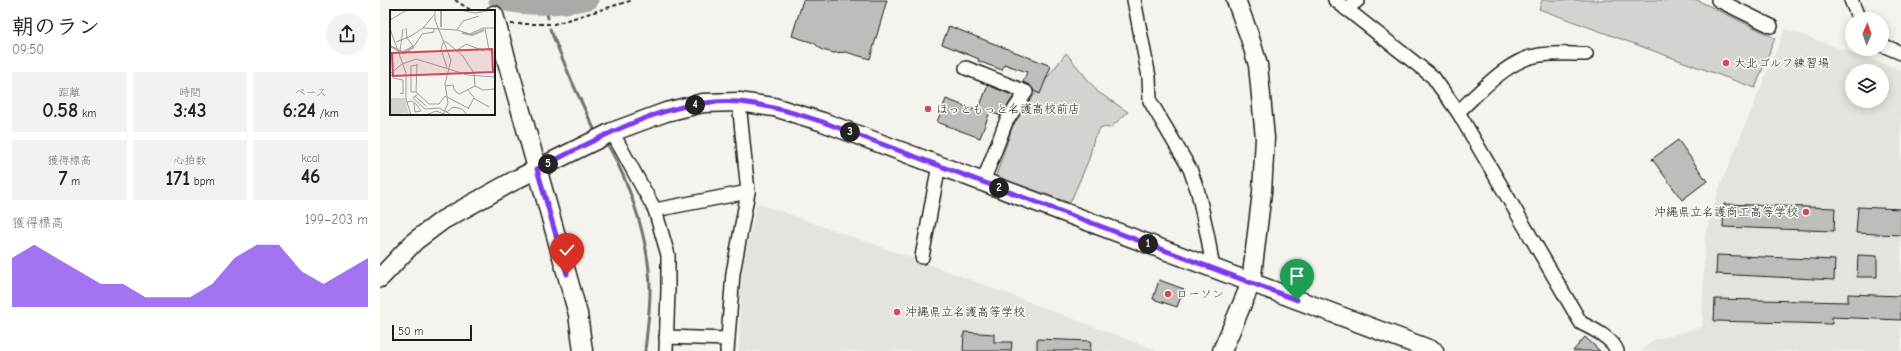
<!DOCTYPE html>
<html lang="ja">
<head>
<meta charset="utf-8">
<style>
  :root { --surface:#fff; --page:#f2f2f2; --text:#222; --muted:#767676; --accent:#7c3aed }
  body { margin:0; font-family:"Comic Neue","Klee One",sans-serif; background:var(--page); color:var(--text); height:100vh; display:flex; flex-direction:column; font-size:15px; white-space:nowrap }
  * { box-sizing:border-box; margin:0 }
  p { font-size:13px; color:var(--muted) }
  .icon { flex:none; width:22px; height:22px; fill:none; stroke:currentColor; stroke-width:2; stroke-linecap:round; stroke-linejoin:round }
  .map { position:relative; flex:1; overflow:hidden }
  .drawer { display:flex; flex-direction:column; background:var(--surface); width:380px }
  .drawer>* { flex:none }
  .needle { width:26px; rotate:2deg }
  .buttons { position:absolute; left:1465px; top:12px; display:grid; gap:8px }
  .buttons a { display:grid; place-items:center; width:44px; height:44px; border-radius:50%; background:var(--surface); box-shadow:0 2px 10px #0003; font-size:20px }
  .scale { position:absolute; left:12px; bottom:10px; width:80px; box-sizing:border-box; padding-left:4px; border:2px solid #1c1c1c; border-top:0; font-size:11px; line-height:14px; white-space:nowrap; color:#1c1c1c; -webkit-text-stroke:3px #fdfcf7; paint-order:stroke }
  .pin { position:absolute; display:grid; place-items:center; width:34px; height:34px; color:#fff; margin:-41px -17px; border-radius:50% 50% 50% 0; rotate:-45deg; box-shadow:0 0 4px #0007 }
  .pin .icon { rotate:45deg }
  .km { position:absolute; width:20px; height:20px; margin:-10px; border-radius:50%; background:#222; color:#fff; font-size:11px; line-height:20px; text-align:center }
  .round { display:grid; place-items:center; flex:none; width:42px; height:42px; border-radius:21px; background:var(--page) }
  .headline { display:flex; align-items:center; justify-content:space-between; height:68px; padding:0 12px }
  h1 { font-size:22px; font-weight:700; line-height:30px }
  .figures { display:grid; grid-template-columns:repeat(3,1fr); gap:6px; height:68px; padding:4px 12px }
  .figures div { display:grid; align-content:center; border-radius:0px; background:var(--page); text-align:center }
  .figures b { font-size:20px; font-weight:700 }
  .figures small { font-size:11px; font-weight:400 }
  .figures p { font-size:11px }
  .chart { height:112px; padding:8px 12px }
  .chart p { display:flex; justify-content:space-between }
  .chart svg { width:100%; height:72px; margin-top:4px; fill:var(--accent); opacity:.7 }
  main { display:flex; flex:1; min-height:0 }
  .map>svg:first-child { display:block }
  .built { fill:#e4e3de; fill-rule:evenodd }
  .green { fill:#d4d3cf; stroke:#787876 }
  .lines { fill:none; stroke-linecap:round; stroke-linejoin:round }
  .stream { stroke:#72716f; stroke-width:3 }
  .river { stroke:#abaaa6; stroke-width:19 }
  .building { fill:#bebdba; stroke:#1c1c1c }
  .street-casing { stroke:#1c1c1c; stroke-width:16 }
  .secondary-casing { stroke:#1c1c1c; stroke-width:21 }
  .path { stroke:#1c1c1c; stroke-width:2; stroke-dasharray:4 3; stroke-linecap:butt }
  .street { stroke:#fdfcf7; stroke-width:13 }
  .secondary { stroke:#fdfcf7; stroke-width:18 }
  .route-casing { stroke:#fff; stroke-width:8 }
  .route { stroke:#7c3aed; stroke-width:5 }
  .poi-dot { fill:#d1495b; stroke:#fdfcf7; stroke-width:1.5 }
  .labels { text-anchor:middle; stroke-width:3; stroke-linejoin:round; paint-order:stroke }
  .poi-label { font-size:12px; fill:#1c1c1c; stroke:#fdfcf7; text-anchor:start }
  .inset-river { fill:none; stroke:#abaaa6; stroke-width:2 }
  .inset-road { fill:none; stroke:#9e9d9a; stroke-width:1 }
  .view { fill:#d1495b; fill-opacity:0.15; stroke:#d1495b; stroke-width:2 }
  .inset-edge { fill:none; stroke:#1c1c1c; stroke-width:2 }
</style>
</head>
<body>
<main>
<section class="drawer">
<div class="headline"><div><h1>朝のラン</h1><p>09:50</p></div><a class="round"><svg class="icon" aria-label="share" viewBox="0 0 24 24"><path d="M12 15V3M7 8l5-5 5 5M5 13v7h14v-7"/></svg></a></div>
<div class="figures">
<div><p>距離</p><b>0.58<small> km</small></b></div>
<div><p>時間</p><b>3:43</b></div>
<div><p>ペース</p><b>6:24<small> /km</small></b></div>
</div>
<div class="figures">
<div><p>獲得標高</p><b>7<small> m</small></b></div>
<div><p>心拍数</p><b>171<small> bpm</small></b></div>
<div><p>kcal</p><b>46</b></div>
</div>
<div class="chart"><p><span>獲得標高</span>199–203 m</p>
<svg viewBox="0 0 160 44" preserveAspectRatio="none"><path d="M0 44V14L10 6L20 14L30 22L40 30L50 30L60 38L70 38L80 38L90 30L100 14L110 6L120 6L130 22L140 30L150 22L160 14V44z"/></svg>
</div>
</section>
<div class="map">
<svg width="1521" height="351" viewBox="0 0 1521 351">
  <rect width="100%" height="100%" fill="#f4f3ee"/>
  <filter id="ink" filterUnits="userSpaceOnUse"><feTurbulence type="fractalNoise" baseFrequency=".025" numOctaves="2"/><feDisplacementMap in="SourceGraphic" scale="8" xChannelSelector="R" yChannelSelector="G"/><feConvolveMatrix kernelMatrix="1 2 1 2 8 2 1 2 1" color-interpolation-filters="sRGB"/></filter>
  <g filter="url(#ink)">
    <g class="built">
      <path d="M1405,29L1521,70V351H1261L1274,340L1322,327L1325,236L1339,189ZM1472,71H1502V101H1472Z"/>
      <polygon points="377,203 546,263 778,351 359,351 361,273"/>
    </g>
    <g class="green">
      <polygon points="1162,0 1317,0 1395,38 1375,88 1159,9"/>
      <polygon points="686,53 718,92 748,112 730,128 721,127 714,138 709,159 690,203 616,176 634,122"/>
    </g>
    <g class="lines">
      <g class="stream">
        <polyline points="165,5 168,18"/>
        <polyline points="170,29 193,84 214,129"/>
        <path d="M227,143C250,183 270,243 270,290C270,310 267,331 265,351"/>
      </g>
      <path class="river" d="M118,0C145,8 181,6 209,0"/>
    </g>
    <g class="building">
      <polygon points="423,0 507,0 490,59 466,52 454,53 442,50 434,43 412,36"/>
      <polygon points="569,26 671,66 660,94 654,91 649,85 643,82 647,72 624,64 622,70 598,61 599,59 562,44"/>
      <polygon points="608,85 634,96 621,116 610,112 600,138 557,122 566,99 598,111"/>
      <polygon points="1298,140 1327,181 1302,200 1272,159"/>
      <polygon points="1344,204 1455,208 1454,231 1343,227"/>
      <polygon points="1478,207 1521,209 1521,235 1476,233"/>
      <polygon points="1337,255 1455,260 1454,280 1336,274"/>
      <polygon points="1478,255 1497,256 1497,277 1477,277"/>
      <polygon points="779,280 804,289 797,307 773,299"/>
      <polygon points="1468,294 1521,296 1521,320 1452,317 1452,324 1334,321 1335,299 1468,302"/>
      <polygon points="584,332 614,334 614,342 632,342 631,351 583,351"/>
      <polygon points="1205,337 1220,351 1193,351"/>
      <polygon points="657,339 711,341 710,351 657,351"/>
    </g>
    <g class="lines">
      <defs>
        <g id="street">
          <polyline points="754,0 769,77 770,101 810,169 818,192 828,238 833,269"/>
          <path d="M955,0L1053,77L1078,112L1201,323C1213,329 1232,338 1237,351"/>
          <polyline points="1338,0 1391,26"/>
          <polyline points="1471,0 1479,19"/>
          <polyline points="966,9 978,0"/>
          <polyline points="1502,45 1521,53"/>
          <polyline points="586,68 646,92 626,122 603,182"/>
          <path d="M1078,112C1101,91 1128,59 1160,55C1175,53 1191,54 1206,54"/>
          <polyline points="232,132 275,210"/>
          <polyline points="542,257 559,165"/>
          <polyline points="286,337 348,339"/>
          <polyline points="286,351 288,290 288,255 275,210 368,192"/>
          <polyline points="347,351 353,273 368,192 359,102"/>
        </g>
        <g id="secondary">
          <polyline points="114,15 198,314 203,351"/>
          <polyline points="0,278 35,241 63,220 139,178 232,132 286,112 323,103 359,102 394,107 443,122 1054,351"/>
          <polyline points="842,351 871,283 882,192 885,138 878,65 869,35 856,0"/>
        </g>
      </defs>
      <use href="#street" class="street-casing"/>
      <use href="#secondary" class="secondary-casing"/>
      <g class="path">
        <polyline points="75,0 92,11"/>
        <polyline points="131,24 174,24 253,0"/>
      </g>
      <use href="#street" class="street"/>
      <use href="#secondary" class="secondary"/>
    </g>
  </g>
  <g class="lines" filter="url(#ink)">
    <defs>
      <path id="route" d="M187,274L157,169C218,139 290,96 360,102C389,105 416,113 443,122L917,300"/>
    </defs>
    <use href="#route" class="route-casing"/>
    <use href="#route" class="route"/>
  </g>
  <g class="poi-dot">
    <circle cx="1346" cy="63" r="4"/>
    <circle cx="548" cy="109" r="4"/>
    <circle cx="1426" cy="212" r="4"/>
    <circle cx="788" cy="294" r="4"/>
    <circle cx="517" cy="312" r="4"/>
  </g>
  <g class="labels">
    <g class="poi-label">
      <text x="1354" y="67">大北ゴルフ練習場</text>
      <text x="556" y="113">ほっともっと名護高校前店</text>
      <text x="1418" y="216" text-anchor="end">沖縄県立名護商工高等学校</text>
      <text x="796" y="298">ローソン</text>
      <text x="525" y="316">沖縄県立名護高等学校</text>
    </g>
  </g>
  <g transform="translate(10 10)">
    <rect width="105" height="105" fill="#f4f3ee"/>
    <path d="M0,88H15L19,105L16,103L0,105Z" fill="#d4d3cf"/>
    <path class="inset-river" d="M51,17V0M72,23L82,25L94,20M0,36L14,43L24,37"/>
    <path class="inset-road" d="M45,0V10L61,50L55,74L58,93L53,105M70,0L85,3L102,0M0,10L17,0M16,18L17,28L23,36M33,18L44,5M95,18L99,40L105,44M0,19L16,63V89L21,105M67,20L73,11L89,6M54,30L51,39L57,58M55,31L72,45L84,63L85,76M6,32L21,26L33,18L67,20L80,24L93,18H105M10,41L13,19M66,41L76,34L94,41M12,42L25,35L32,24L44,22V19M27,55L21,56V82H26L39,94H49M0,64L12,54L26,49L78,65L105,67M0,64L4,68L13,70V84L10,83M55,76L63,75L64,80L69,84L85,76M85,76L93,80L105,79M78,80L85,89L99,97M26,82L27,54M28,84L23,88L35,99L49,98L62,105M25,86L36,96M17,92L22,91L27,95L31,101L25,102L24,93M49,94L55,86L78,98M78,99L84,88M57,102L63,97L72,99L77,105M36,105L46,101L54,104"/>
    <path class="view" d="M102,39L103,62L3,66L2,43Z"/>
    <rect width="105" height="105" class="inset-edge"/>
  </g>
</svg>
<div class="buttons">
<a><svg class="needle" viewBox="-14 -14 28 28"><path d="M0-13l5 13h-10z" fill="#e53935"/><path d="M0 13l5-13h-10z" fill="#767676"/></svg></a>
<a><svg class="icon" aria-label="layers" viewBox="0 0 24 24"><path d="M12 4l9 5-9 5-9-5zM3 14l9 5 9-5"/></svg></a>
</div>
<div class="scale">50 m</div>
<div class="pin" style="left:917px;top:300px;background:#1e9e55"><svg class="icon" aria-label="arrive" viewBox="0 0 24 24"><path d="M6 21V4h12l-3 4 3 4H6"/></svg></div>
<div class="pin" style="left:187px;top:274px;background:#d93025"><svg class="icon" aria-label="check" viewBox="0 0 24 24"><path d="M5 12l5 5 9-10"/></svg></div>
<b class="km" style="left:768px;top:244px">1</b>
<b class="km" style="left:619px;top:188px">2</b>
<b class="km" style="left:470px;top:132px">3</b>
<b class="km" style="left:315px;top:105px">4</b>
<b class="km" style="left:168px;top:164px">5</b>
</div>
</main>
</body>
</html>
